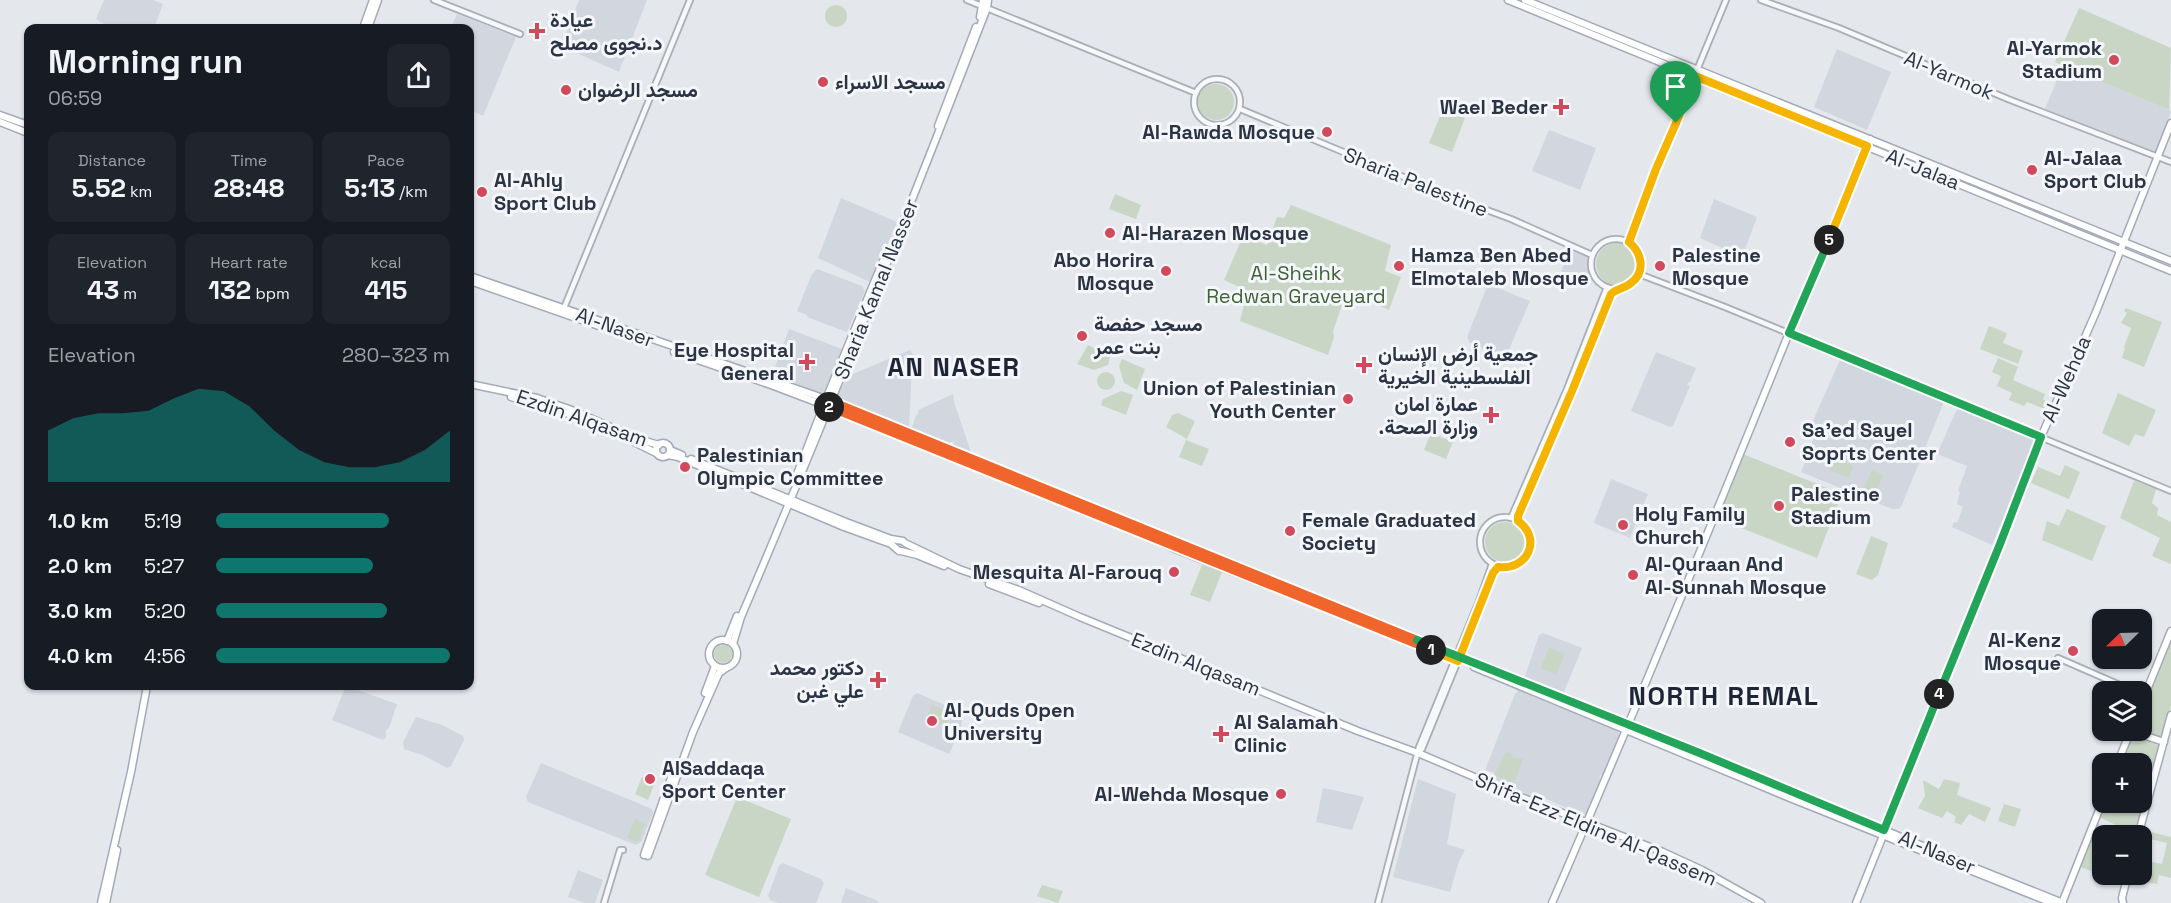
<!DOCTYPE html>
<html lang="en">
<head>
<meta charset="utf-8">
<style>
	body { margin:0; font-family:"Space Grotesk",Vazirmatn,sans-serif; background:#20242c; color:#f1f3f6; height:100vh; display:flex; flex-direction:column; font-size:22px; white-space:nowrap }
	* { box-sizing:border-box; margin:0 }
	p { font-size:20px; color:#9ea1a6 }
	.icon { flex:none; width:33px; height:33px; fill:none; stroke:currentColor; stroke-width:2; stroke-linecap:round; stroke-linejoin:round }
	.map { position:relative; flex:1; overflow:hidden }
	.panel { position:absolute; left:24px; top:24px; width:450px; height:666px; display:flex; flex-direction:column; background:#171b24; border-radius:12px; box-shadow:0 2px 4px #0004 }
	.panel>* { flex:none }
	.needle { width:39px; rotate:247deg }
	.tools { position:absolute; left:2092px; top:609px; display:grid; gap:12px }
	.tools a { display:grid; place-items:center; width:60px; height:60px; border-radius:12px; background:#171b24; box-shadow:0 2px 4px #0004; font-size:30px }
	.pin { position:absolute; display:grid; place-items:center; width:51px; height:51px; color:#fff; margin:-62px -26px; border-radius:50% 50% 50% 0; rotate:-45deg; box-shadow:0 0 6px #0007 }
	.pin .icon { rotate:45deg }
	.km { position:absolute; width:30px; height:30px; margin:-15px; border-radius:50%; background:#222; color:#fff; font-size:16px; line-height:30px; text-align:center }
	.round { display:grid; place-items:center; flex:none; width:63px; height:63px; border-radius:12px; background:#20242c }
	.overview { display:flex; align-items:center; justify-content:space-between; height:102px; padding:0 24px }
	h1 { font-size:33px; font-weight:700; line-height:45px }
	.figures { display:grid; grid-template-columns:repeat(3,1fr); gap:9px; height:102px; padding:6px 24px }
	.figures div { display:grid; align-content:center; border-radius:12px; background:#20242c; text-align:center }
	.figures b { font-size:26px; font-weight:700 }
	.figures small { font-size:16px; font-weight:400 }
	.figures p { font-size:16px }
	.chart { height:168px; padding:12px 24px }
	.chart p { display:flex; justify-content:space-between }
	.chart svg { width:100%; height:108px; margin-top:6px; fill:#0f766e; opacity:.7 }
	ul { padding:0 24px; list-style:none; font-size:20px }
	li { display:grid; grid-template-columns:96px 72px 1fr; align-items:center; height:45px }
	li i { height:15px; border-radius:8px; background:#0f766e }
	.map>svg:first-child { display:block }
	.built { fill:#d2d6de }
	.green { fill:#c9d6c5 }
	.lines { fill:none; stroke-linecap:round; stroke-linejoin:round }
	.minor-casing { stroke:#a9aeb7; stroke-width:8 }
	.major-casing { stroke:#a3abb8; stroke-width:9 }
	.minor { stroke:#f7f8fa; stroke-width:4.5 }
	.major { stroke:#fff; stroke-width:6 }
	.split-1-casing { stroke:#fff; stroke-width:12 }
	.split-2-casing { stroke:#fff; stroke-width:12 }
	.split-3-casing { stroke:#fff; stroke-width:12 }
	.split-4-casing { stroke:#fff; stroke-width:12 }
	.split-5-casing { stroke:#fff; stroke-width:12 }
	.split-6-casing { stroke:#fff; stroke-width:12 }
	.split-1 { stroke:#f5b400; stroke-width:8 }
	.split-2 { stroke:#f0652b; stroke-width:8 }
	.split-3 { stroke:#f0652b; stroke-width:8 }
	.split-4 { stroke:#22a559; stroke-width:8 }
	.split-5 { stroke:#22a559; stroke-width:8 }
	.split-6 { stroke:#f5b400; stroke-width:8 }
	.poi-dot { fill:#d1495b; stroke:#f4f6f9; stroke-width:2 }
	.labels { text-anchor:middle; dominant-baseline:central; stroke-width:6; stroke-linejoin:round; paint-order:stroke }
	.poi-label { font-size:20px; font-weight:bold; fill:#2b3445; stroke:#f4f6f9; text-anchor:start }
	.street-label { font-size:20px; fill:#2b3445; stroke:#f4f6f9 }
	.park-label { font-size:20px; fill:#3f6138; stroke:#f4f6f9 }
	.district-label { font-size:26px; font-weight:bold; letter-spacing:1.5px; fill:#1d2536; stroke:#f4f6f9 }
</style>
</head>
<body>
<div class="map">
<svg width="2171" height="903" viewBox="0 0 2171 903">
	<rect width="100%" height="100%" fill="#e4e7ec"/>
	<g class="built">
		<path d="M104 0H153L163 4 154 28H107V26L96 19Z"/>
		<path d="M579 0H647L619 72 561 46Z"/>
		<path d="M457 14 516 37 483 116 470 110V28H451Z"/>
		<path d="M1837 49 1891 72 1867 130 1814 107Z"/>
		<path d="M2063 65 2171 111 2155 154 2045 109Z"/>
		<path d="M1549 130 1596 148 1580 190 1532 171Z"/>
		<path d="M841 198 897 222 872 283 818 258Z"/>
		<path d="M1714 199 1757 217 1742 257 1700 238Z"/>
		<path d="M1568 249 1589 258 1591 274 1570 282 1560 277Z"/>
		<path d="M817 269 862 286 865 291 847 332 807 317V315L797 311 812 274Z"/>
		<path d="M1488 284 1530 301 1506 356 1502 357 1470 343 1467 337Z"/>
		<path d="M789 329 842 349 823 394 772 375Z"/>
		<path d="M910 350 917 360 916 363 912 366 909 428 836 399 848 376Z"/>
		<path d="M1656 352 1696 368 1690 382H1688L1687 385 1690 386 1673 426 1670 427 1631 411Z"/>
		<path d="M1840 360 1941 400 1943 404 1901 507 1898 509H1892L1801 472 1814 437 1807 434Z"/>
		<path d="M953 394 954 402 970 449V454L953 446 954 441 948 443 912 428 916 415H918V410Z"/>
		<path d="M1959 409 2030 435 2035 441 1992 545 1952 527 1954 522 1957 523 1963 507 1957 504 1960 492 1958 491 1967 466 1937 454 1956 411Z"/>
		<path d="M1611 479 1648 494 1630 538 1594 523Z"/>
		<path d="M1543 633 1582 648 1564 692 1528 679 1525 676 1539 635Z"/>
		<path d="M346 686 397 704 389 728 386 730V737L383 740 332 720Z"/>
		<path d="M1520 689 1618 731 1619 735 1603 776 1600 775 1599 778 1601 779 1586 814H1580L1533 793 1530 795 1493 779 1495 773 1485 770 1515 694Z"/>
		<path d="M917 693 963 713 961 727 949 754 898 732 913 696Z"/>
		<path d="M416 717 442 725 463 736 464 740 451 766 447 768 425 756 404 749 403 742Z"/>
		<path d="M541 763 652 809 653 813 641 842 636 845 528 802 526 797Z"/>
		<path d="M1418 779 1456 794 1447 844 1465 850 1459 861 1450 892 1393 877Z"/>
		<path d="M1323 788H1324L1364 797 1352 830 1316 822Z"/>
		<path d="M783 863 821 879 824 883 816 903H778L770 900 768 896 779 866Z"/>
		<path d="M578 870 603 880 595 903H585L568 897Z"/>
		<path d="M846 888 878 901 877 903H841Z"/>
	</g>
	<g class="green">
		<circle cx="836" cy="16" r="11"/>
		<path d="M2079 8 2171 48 2169 110 2055 62Z"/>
		<circle cx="1216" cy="102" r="18"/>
		<path d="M1443 109 1465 118 1452 152 1429 143Z"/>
		<path d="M1115 194 1141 205 1136 219 1109 209Z"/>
		<path d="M1291 205 1391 245 1385 271 1401 277 1389 310 1347 291 1333 331 1334 337 1328 355 1240 321 1247 293 1244 289 1224 280 1243 236 1267 245 1277 217 1284 218Z"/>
		<circle cx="1617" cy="264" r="21"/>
		<path d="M2126 308 2162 322 2144 367 2122 358 2125 348 2124 347 2131 328 2121 323 2127 313 2124 311Z"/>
		<path d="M1989 326 2007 333 2003 343 2023 351 2018 364 1980 349Z"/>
		<path d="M1088 345 1110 356 1108 365 1094 370 1077 364Z"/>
		<path d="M1998 358 2018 367 2013 380 2045 394 2043 400 2050 403 2047 410 2027 402 2024 406 2009 400 2012 393 1997 386 2001 376 1992 372Z"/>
		<path d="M1122 359 1145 369 1137 390 1124 383 1119 366Z"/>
		<circle cx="1106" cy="381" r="9"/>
		<path d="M1121 391 1133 395 1126 415 1101 405 1103 399Z"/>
		<path d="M2118 393 2156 410 2144 437 2135 434 2129 446 2102 433Z"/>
		<path d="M1178 413 1195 421 1187 439 1166 427 1172 415Z"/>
		<path d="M1431 433 1453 442 1446 459 1424 450Z"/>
		<path d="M1186 440 1209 449 1202 466 1179 457Z"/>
		<path d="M1743 454 1842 494 1817 558 1716 518Z"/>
		<path d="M1835 459 1853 466 1849 478 1830 470Z"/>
		<path d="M2065 465 2080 472 2069 499 2031 483 2038 467 2060 476Z"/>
		<path d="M1872 470 1883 475 1876 493 1864 488Z"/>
		<path d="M2134 481 2156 489 2152 503 2158 508 2157 515 2171 522V564L2152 556 2160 538 2120 518Z"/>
		<path d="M2067 509 2106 526 2092 561 2042 540 2047 521 2059 526Z"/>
		<circle cx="1505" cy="542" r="20"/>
		<path d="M1871 536 1888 543 1878 575 1872 580 1856 574Z"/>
		<path d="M1202 565 1222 572 1210 602 1190 595Z"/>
		<path d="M2171 635V705L2162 739 2136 731 2142 730V707Z"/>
		<circle cx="723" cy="654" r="9"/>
		<path d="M1549 647 1565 654 1556 675 1541 668Z"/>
		<path d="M932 705 951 713 946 725 927 717Z"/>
		<path d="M2132 734 2159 746 2137 835 2099 817 2104 803 2142 802V764L2120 763Z"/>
		<path d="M1506 752 1512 754 1511 757 1523 759 1514 783 1494 775Z"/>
		<path d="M642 777 655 782 648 800 635 794Z"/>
		<path d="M1944 779 1960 783 1957 795 1991 808 1985 822 1969 814 1961 825 1954 822 1956 817 1947 811 1942 818 1918 808 1925 796 1923 780 1939 789Z"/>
		<path d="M737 797 791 819 759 897 705 875Z"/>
		<path d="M2004 804 2021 809 2015 827 1998 821Z"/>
		<path d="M635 819 645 824 638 842 627 838Z"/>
		<path d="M2096 823C2103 825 2105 831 2114 835L2103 836V874L2125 875 2123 883 2078 866Z"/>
		<path d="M2147 831 2171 837V878L2159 875 2157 884 2135 880 2136 875 2142 874V860L2162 864 2167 843 2146 838Z"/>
		<path d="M1042 885 1063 891 1058 903 1037 896Z"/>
	</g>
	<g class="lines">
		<g class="minor-casing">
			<g id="minor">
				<path d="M434 0 520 34"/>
				<path d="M967 0 1196 93"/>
				<path d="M1761 0 1839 28 2008 99 2171 162"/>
				<circle cx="1217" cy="102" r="23"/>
				<path d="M1240 109 1449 196 1511 219 1592 255"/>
				<circle cx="1616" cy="264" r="25"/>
				<path d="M1629 242 1656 169 1726 0"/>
				<path d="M1639 274 1725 307 2171 491"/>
				<path d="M564 308 690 0"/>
				<circle cx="1505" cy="542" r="25"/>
				<path d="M1511 518 1567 389 1607 287"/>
				<path d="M1518 521V516L1572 391 1611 294 1616 289"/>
				<path d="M1484 595 1498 567"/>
				<path d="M2058 658 2136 692"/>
				<path d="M1419 752 1422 749 1475 619"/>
				<path d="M604 903 620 850H623"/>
				<path d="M1378 903 1419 747 1479 601 1492 564"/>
			</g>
		</g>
		<g class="major-casing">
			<g id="major">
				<path d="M1508 0 2171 271"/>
				<path d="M1525 0 2171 261"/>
				<path d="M980 17 983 0"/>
				<path d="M363 28 373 0"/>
				<path d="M368 28 378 0"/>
				<path d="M0 115 28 125"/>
				<path d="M0 122 28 133"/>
				<path d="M938 126 976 27"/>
				<path d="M470 276 826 399 1460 657 1702 754 1973 867 2063 903"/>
				<path d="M470 281 636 339"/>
				<path d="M674 352 771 385 887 429 998 476 1131 528 1173 548 1426 648"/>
				<path d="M470 384 537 398 569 409 638 439 659 445"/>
				<path d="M511 397 569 414 615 433"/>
				<path d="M632 441 656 453"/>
				<circle cx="663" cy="450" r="7"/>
				<path d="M670 450 682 455"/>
				<path d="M668 455 678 457 844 527 891 544 899 551"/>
				<path d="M691 459 846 522 891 539 903 541"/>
				<path d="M797 474 826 399 883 261"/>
				<path d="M905 543 959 569 1019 590 1080 617 1358 731 1418 753 1521 797 1663 852 1702 870 1761 903"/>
				<path d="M901 551 917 555 944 566"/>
				<path d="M989 584 1039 603"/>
				<circle cx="723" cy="654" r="14"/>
				<path d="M727 641 737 616"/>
				<path d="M733 644 741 617C827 416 908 212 987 8L988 0"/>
				<path d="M1474 667 1790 798 2052 903"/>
				<path d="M705 693 715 666"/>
				<path d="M2142 702 2171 631"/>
				<path d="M2131 731 2164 742"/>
				<path d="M2117 764 2131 730"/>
				<path d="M2138 836 2171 715"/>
				<path d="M644 855 672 775"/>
				<path d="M648 856 693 732 719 673 726 668"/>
				<path d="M101 903 131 772 147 686"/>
				<path d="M106 903 117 850"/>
				<path d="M1552 903C1636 710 1716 514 1795 318 1819 258 1846 199 1870 139"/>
				<path d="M1856 903 2000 544 2041 437 2096 312 2171 123"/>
				<path d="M2062 903 2103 800"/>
				<path d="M2123 903 2122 898 2128 874"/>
			</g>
		</g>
		<use href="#minor" class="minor"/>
		<use href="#major" class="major"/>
	</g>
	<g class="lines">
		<g class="split-1-casing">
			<path id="split-1" d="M1431 650 1458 661 1493 573 1498 567C1527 571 1543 539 1518 521V516L1572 391 1611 294C1617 288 1624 289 1631 283 1646 272 1642 253 1629 242L1656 169 1676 123"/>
		</g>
		<g class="split-2-casing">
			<path id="split-2" d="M829 407 1431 650"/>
		</g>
		<g class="split-3-casing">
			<path id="split-3" d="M829 407 824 405 826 399 1417 640"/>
		</g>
		<g class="split-4-casing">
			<path id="split-4" d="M1417 640 1702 754 1884 830 1939 694"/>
		</g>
		<g class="split-5-casing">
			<path id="split-5" d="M1829 240 1789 333 2041 437 2000 544 1939 694"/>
		</g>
		<g class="split-6-casing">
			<path id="split-6" d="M1676 123 1695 76 1867 146 1829 240"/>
		</g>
		<use href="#split-1" class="split-1"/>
		<use href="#split-2" class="split-2"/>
		<use href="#split-3" class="split-3"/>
		<use href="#split-4" class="split-4"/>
		<use href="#split-5" class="split-5"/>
		<use href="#split-6" class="split-6"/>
	</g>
	<g class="poi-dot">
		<path d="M534 22h6v6h6v6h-6v6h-6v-6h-6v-6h6z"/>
		<circle cx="2114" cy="60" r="6"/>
		<circle cx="823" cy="82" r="6"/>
		<circle cx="566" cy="90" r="6"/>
		<path d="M1558 98h6v6h6v6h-6v6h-6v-6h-6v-6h6z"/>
		<circle cx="1327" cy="132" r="6"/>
		<circle cx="2032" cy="170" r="6"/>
		<circle cx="482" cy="192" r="6"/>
		<circle cx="1110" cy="233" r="6"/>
		<circle cx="1399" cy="266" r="6"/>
		<circle cx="1660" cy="266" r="6"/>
		<circle cx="1166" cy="271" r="6"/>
		<circle cx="1082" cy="336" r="6"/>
		<path d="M804 353h6v6h6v6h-6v6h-6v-6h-6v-6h6z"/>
		<path d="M1361 356h6v6h6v6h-6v6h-6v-6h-6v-6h6z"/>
		<circle cx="1348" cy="399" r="6"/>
		<path d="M1488 406h6v6h6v6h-6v6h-6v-6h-6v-6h6z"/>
		<circle cx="1790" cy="442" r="6"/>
		<circle cx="685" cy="467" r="6"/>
		<circle cx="1779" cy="506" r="6"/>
		<circle cx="1623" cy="525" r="6"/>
		<circle cx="1290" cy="531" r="6"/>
		<circle cx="1174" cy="572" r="6"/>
		<circle cx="1633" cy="575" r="6"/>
		<circle cx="2073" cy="651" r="6"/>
		<path d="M875 671h6v6h6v6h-6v6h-6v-6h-6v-6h6z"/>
		<circle cx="932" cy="721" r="6"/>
		<path d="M1218 725h6v6h6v6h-6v6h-6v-6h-6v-6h6z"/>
		<circle cx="650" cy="779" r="6"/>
		<circle cx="1281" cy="794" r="6"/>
	</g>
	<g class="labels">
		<g class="poi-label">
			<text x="550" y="20">عيادة<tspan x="550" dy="23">د.نجوى مصلح</tspan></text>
			<text x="2102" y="48" text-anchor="end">Al-Yarmok<tspan x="2102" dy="23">Stadium</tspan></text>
			<text x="835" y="82">مسجد الاسراء</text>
			<text x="578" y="90">مسجد الرضوان</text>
			<text x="1548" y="107" text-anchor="end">Wael Beder</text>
			<text x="1315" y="132" text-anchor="end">Al-Rawda Mosque</text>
			<text x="2044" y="158">Al-Jalaa<tspan x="2044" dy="23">Sport Club</tspan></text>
			<text x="494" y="180">Al-Ahly<tspan x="494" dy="23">Sport Club</tspan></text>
			<text x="1122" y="233">Al-Harazen Mosque</text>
			<text x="1411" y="255">Hamza Ben Abed<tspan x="1411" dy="23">Elmotaleb Mosque</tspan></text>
			<text x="1672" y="255">Palestine<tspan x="1672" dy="23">Mosque</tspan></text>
			<text x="1154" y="260" text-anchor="end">Abo Horira<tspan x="1154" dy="23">Mosque</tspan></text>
			<text x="1094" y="324">مسجد حفصة<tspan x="1094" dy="23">بنت عمر</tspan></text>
			<text x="794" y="350" text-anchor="end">Eye Hospital<tspan x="794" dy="23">General</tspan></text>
			<text x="1378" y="354">جمعية أرض الإنسان<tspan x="1378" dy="23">الفلسطينية الخيرية</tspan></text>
			<text x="1336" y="388" text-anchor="end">Union of Palestinian<tspan x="1336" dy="23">Youth Center</tspan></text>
			<text x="1478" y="404" text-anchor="end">عمارة امان<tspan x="1478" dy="23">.وزارة الصحة</tspan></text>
			<text x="1802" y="430">Sa'ed Sayel<tspan x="1802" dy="23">Soprts Center</tspan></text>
			<text x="697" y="455">Palestinian<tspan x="697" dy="23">Olympic Committee</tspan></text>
			<text x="1791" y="494">Palestine<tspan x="1791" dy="23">Stadium</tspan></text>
			<text x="1635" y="514">Holy Family<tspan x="1635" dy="23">Church</tspan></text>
			<text x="1302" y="520">Female Graduated<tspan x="1302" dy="23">Society</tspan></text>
			<text x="1645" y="564">Al-Quraan And<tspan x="1645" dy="23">Al-Sunnah Mosque</tspan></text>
			<text x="1162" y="572" text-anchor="end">Mesquita Al-Farouq</text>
			<text x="2061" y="640" text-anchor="end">Al-Kenz<tspan x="2061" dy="23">Mosque</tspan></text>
			<text x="864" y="668" text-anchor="end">دكتور محمد<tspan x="864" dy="23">علي غبن</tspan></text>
			<text x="944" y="710">Al-Quds Open<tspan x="944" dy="23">University</tspan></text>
			<text x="1234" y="722">Al Salamah<tspan x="1234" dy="23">Clinic</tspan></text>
			<text x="662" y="768">AlSaddaqa<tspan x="662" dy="23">Sport Center</tspan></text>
			<text x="1269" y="794" text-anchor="end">Al-Wehda Mosque</text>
		</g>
		<g class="street-label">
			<text transform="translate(1949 75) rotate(23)">Al-Yarmok</text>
			<text transform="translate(1923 169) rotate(22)">Al-Jalaa</text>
			<text transform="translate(1416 182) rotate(22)">Sharia Palestine</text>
			<text transform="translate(876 289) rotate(-68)">Sharia Kamal Nasser</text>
			<text transform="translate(615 327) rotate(20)">Al-Naser</text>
			<text transform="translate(2066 379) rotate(-66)">Al-Wehda</text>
			<text transform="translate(582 418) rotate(19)">Ezdin Alqasam</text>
			<text transform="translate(1196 664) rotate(22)">Ezdin Alqasam</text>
			<text transform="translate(1596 829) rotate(23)">Shifa-Ezz Eldine Al-Qassem</text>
			<text transform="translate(1937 852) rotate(23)">Al-Naser</text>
		</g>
		<g class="park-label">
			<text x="1296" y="273">Al-Sheihk<tspan x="1296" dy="23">Redwan Graveyard</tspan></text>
		</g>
		<g class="district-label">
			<text x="954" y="367">AN NASER</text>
			<text x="1724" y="696">NORTH REMAL</text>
		</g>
	</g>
</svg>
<div class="tools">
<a><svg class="needle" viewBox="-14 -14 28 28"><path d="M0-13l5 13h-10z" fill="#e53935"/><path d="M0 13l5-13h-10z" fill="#9ea1a6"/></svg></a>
<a><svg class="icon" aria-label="layers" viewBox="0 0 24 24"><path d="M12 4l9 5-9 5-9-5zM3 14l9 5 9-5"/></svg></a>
<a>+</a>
<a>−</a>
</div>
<div class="pin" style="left:1676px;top:123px;background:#1e9e55"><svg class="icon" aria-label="arrive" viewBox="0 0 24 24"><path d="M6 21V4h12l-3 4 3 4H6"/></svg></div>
<b class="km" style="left:1431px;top:650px">1</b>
<b class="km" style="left:829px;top:407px">2</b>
<b class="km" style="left:1939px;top:694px">4</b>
<b class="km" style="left:1829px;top:240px">5</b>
<section class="panel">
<div class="overview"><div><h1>Morning run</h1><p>06:59</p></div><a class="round"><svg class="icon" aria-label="share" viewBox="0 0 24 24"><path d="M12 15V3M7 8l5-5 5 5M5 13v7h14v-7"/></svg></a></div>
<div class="figures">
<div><p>Distance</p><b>5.52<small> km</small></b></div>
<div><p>Time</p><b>28:48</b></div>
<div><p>Pace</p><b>5:13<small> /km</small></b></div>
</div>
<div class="figures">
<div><p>Elevation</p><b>43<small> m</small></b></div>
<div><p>Heart rate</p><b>132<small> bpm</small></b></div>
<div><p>kcal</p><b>415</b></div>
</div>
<div class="chart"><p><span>Elevation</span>280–323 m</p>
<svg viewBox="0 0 160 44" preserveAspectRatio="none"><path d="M0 44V23L10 18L20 16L30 16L40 15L50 10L60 6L70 7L80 13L90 23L100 31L110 36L120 38L130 38L140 36L150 31L160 23V44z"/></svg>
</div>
<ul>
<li><b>1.0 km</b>5:19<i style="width:74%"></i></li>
<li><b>2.0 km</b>5:27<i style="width:67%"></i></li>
<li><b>3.0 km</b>5:20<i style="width:73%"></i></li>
<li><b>4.0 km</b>4:56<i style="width:100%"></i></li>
</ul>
</section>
</div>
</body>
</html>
